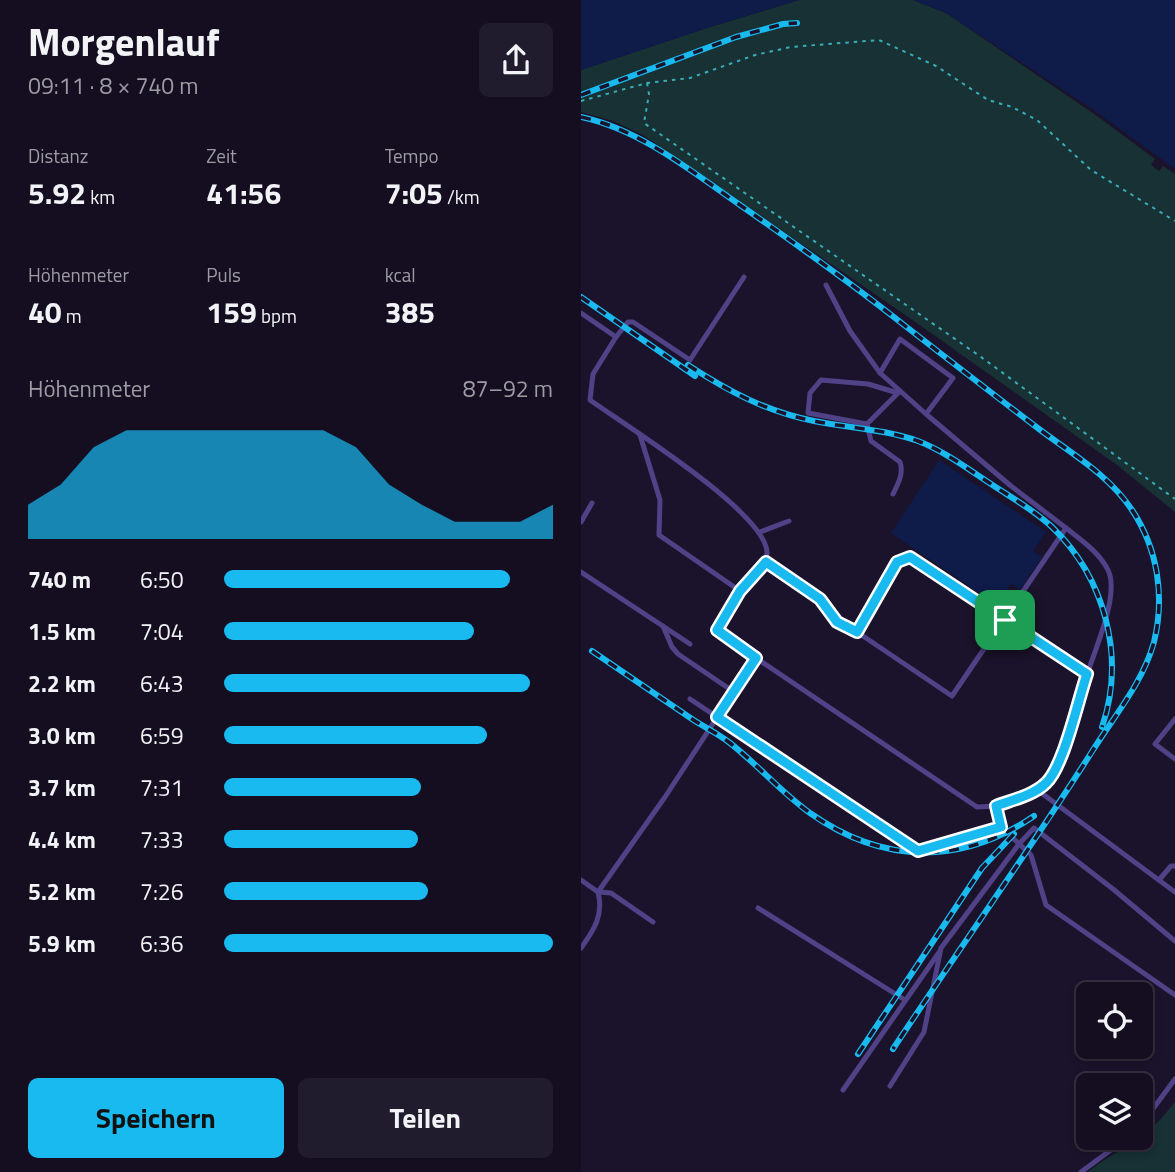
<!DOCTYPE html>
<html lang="de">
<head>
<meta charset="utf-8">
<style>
	body { margin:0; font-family:"Titillium Web",sans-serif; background:#211c2d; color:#f1f3f6; height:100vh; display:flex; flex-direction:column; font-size:26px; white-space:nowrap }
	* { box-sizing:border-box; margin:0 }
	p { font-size:23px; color:#9d9ca5 }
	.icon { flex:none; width:38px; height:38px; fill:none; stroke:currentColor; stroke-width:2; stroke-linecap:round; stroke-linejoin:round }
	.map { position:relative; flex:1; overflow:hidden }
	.details { display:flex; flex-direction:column; background:#140e20; width:581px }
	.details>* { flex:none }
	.fabs { position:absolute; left:495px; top:982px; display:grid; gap:14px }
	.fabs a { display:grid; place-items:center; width:77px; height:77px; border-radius:10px; background:#140e20; box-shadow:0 4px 10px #0003,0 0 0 2px #332e3e; font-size:35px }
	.pin { position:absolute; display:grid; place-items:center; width:60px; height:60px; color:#fff; margin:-30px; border-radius:14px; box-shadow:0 4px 10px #0006 }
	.round { display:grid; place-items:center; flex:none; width:74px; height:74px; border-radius:10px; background:#211c2d }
	.headline { display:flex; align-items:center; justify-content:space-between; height:119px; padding:0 28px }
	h1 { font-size:38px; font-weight:700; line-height:52px }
	.figures { display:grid; grid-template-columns:repeat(3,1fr); gap:10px; height:119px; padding:7px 28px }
	.figures div { display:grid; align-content:center }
	.figures b { font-size:30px; font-weight:700 }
	.figures small { font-size:19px; font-weight:400 }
	.figures p { font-size:19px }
	.chart { height:196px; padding:14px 28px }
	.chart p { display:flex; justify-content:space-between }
	.chart svg { width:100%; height:126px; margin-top:7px; fill:#19baf0; opacity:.7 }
	.primary-button { display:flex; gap:14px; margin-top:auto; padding:14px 28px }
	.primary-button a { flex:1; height:80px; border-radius:10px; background:#19baf0; color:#111; font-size:28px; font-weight:700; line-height:80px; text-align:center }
	.primary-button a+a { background:#211c2d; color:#f1f3f6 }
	ul { padding:0 28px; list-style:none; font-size:23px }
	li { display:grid; grid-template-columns:112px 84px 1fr; align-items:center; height:52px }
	li i { height:18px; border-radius:9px; background:#19baf0 }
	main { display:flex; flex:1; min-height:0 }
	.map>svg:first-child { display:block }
	.green { fill:#173135 }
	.water { fill:#0f1b48 }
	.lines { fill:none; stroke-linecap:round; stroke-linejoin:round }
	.path { stroke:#3aacb7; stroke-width:2; stroke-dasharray:3.5 5; stroke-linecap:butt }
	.service { stroke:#4f4287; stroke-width:5 }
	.rail-casing { stroke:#19baf0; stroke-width:6 }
	.rail { stroke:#1b132b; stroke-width:3.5; stroke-dasharray:10; stroke-linecap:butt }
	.route-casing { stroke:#fff; stroke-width:14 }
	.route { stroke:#19baf0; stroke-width:9 }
</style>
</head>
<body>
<main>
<section class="details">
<div class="headline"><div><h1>Morgenlauf</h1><p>09:11 · 8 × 740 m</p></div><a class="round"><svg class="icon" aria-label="share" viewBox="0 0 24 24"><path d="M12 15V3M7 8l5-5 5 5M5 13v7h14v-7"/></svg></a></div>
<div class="figures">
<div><p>Distanz</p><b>5.92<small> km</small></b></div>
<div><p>Zeit</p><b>41:56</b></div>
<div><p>Tempo</p><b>7:05<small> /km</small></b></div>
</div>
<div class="figures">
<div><p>Höhenmeter</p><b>40<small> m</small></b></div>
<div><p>Puls</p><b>159<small> bpm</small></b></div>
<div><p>kcal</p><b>385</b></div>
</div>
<div class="chart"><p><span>Höhenmeter</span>87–92 m</p>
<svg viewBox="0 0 160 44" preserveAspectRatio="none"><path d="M0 44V32L10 25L20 12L30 6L40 6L50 6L60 6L70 6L80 6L90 6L100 12L110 25L120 32L130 38L140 38L150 38L160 32V44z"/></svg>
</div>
<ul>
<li><b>740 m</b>6:50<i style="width:87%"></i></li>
<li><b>1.5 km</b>7:04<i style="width:76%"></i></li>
<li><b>2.2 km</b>6:43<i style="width:93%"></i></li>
<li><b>3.0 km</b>6:59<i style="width:80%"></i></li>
<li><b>3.7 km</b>7:31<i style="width:60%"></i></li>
<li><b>4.4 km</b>7:33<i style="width:59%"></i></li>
<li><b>5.2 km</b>7:26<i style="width:62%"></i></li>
<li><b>5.9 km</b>6:36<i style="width:100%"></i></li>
</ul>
<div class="primary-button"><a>Speichern</a><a>Teilen</a></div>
</section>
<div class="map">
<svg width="594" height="1172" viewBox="0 0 594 1172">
	<rect width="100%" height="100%" fill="#1b132b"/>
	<g class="green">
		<path d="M218 0H332L365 13 516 116 574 159 570 165 578 171 582 166 594 174V512L536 465 333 321 62 135 32 121 0 112V70L126 28Z"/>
		<path d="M594 1102V1172H507C520 1161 535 1153 550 1144 567 1134 581 1118 594 1102Z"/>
	</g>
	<g class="water">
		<path d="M0 0H218L126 28 0 70Z"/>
		<path d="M332 0H594V169L514 111 365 13Z"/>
		<path d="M358 460 465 532 452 551 461 557 439 590 430 584 416 605 310 533Z"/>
	</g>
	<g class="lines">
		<g class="path">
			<path d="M66 83 68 94 63 123 400 357 594 499"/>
			<path d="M0 101 66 83 109 78 174 55 210 47 298 40 355 66 407 100 431 107 456 120 510 170 594 221"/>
		</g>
		<g class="service">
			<path d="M245 285 269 331 299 373"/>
			<path d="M0 313 35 337 47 322H52L109 360 163 277"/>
			<path d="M35 337 12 374 9 400C44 425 184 512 186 552 187 567 168 581 159 591"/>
			<path d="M317 393 287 384 240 380 229 393 227 413 286 424 319 391"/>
			<path d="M345 414 299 373 319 339 372 378 345 414 430 486 485 528"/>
			<path d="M286 424 290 441 319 462C323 473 317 484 312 494"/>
			<path d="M0 522 11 503"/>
			<path d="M179 532 208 521"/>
			<path d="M185 562 239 599 256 622 276 632 316 562 329 557 506 675 478 763C464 790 442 796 415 806L420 827"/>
			<path d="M0 572 109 644"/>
			<path d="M82 626 91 647 97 654 153 692"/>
			<path d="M276 632 371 696 485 528C500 540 518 552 527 570 539 594 514 649 506 675"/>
			<path d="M175 658 396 807 415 806"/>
			<path d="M109 699 337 851 420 827 450 855 465 905 594 995"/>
			<path d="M594 719 574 744 594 759"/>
			<path d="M455 789 594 892"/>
			<path d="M0 880 17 892C23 915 13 930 0 948"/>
			<path d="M578 880 590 866H594"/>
			<path d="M17 892 84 797 175 658 136 630 159 591 78 535 79 500 59 435"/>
			<path d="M17 892 30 893 72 922"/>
			<path d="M177 908 324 1000"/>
			<path d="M309 1086 343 1032 360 948 438 844 453 828 532 889 594 941"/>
			<path d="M262 1090 359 951"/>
			<path d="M560 1125 594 1079"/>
			<path d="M500 1172 546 1138"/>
		</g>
		<g class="rail-casing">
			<g id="rail">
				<path d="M0 95 155 37 202 24 216 23"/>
				<path d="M0 117C60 130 110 171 159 205 215 244 270 283 323 325 368 360 413 395 458 429 491 454 528 475 551 510 577 549 584 597 573 642 562 682 534 715 512 750 448 851 378 949 312 1049"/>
				<path d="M0 297 114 376"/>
				<path d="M107 365C147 391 186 412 233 421 267 428 303 429 337 441 363 451 387 469 410 484 431 498 453 510 471 527 524 578 545 657 521 727"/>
				<path d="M11 651C43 673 76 695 108 717 121 726 136 733 149 743 177 765 200 792 229 813 301 864 380 866 453 816"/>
				<path d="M277 1054 401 868 433 834"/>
			</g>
		</g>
		<use href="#rail" class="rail"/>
	</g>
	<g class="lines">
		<g class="route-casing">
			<path id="route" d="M329 557 506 674C497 700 483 766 465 783 453 795 431 800 415 806L420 827 337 851 136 717 175 658 136 630 159 591 185 562 239 599 256 622 276 632 316 562Z"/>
		</g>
		<use href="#route" class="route"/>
	</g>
</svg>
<div class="fabs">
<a><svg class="icon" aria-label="locate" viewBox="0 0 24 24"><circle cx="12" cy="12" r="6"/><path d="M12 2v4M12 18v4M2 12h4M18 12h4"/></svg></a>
<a><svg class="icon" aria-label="layers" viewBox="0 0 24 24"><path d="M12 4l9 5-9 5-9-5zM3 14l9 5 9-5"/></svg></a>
</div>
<div class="pin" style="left:424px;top:620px;background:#1e9e55"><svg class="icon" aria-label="arrive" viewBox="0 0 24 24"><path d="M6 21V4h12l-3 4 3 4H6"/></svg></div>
</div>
</main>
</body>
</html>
